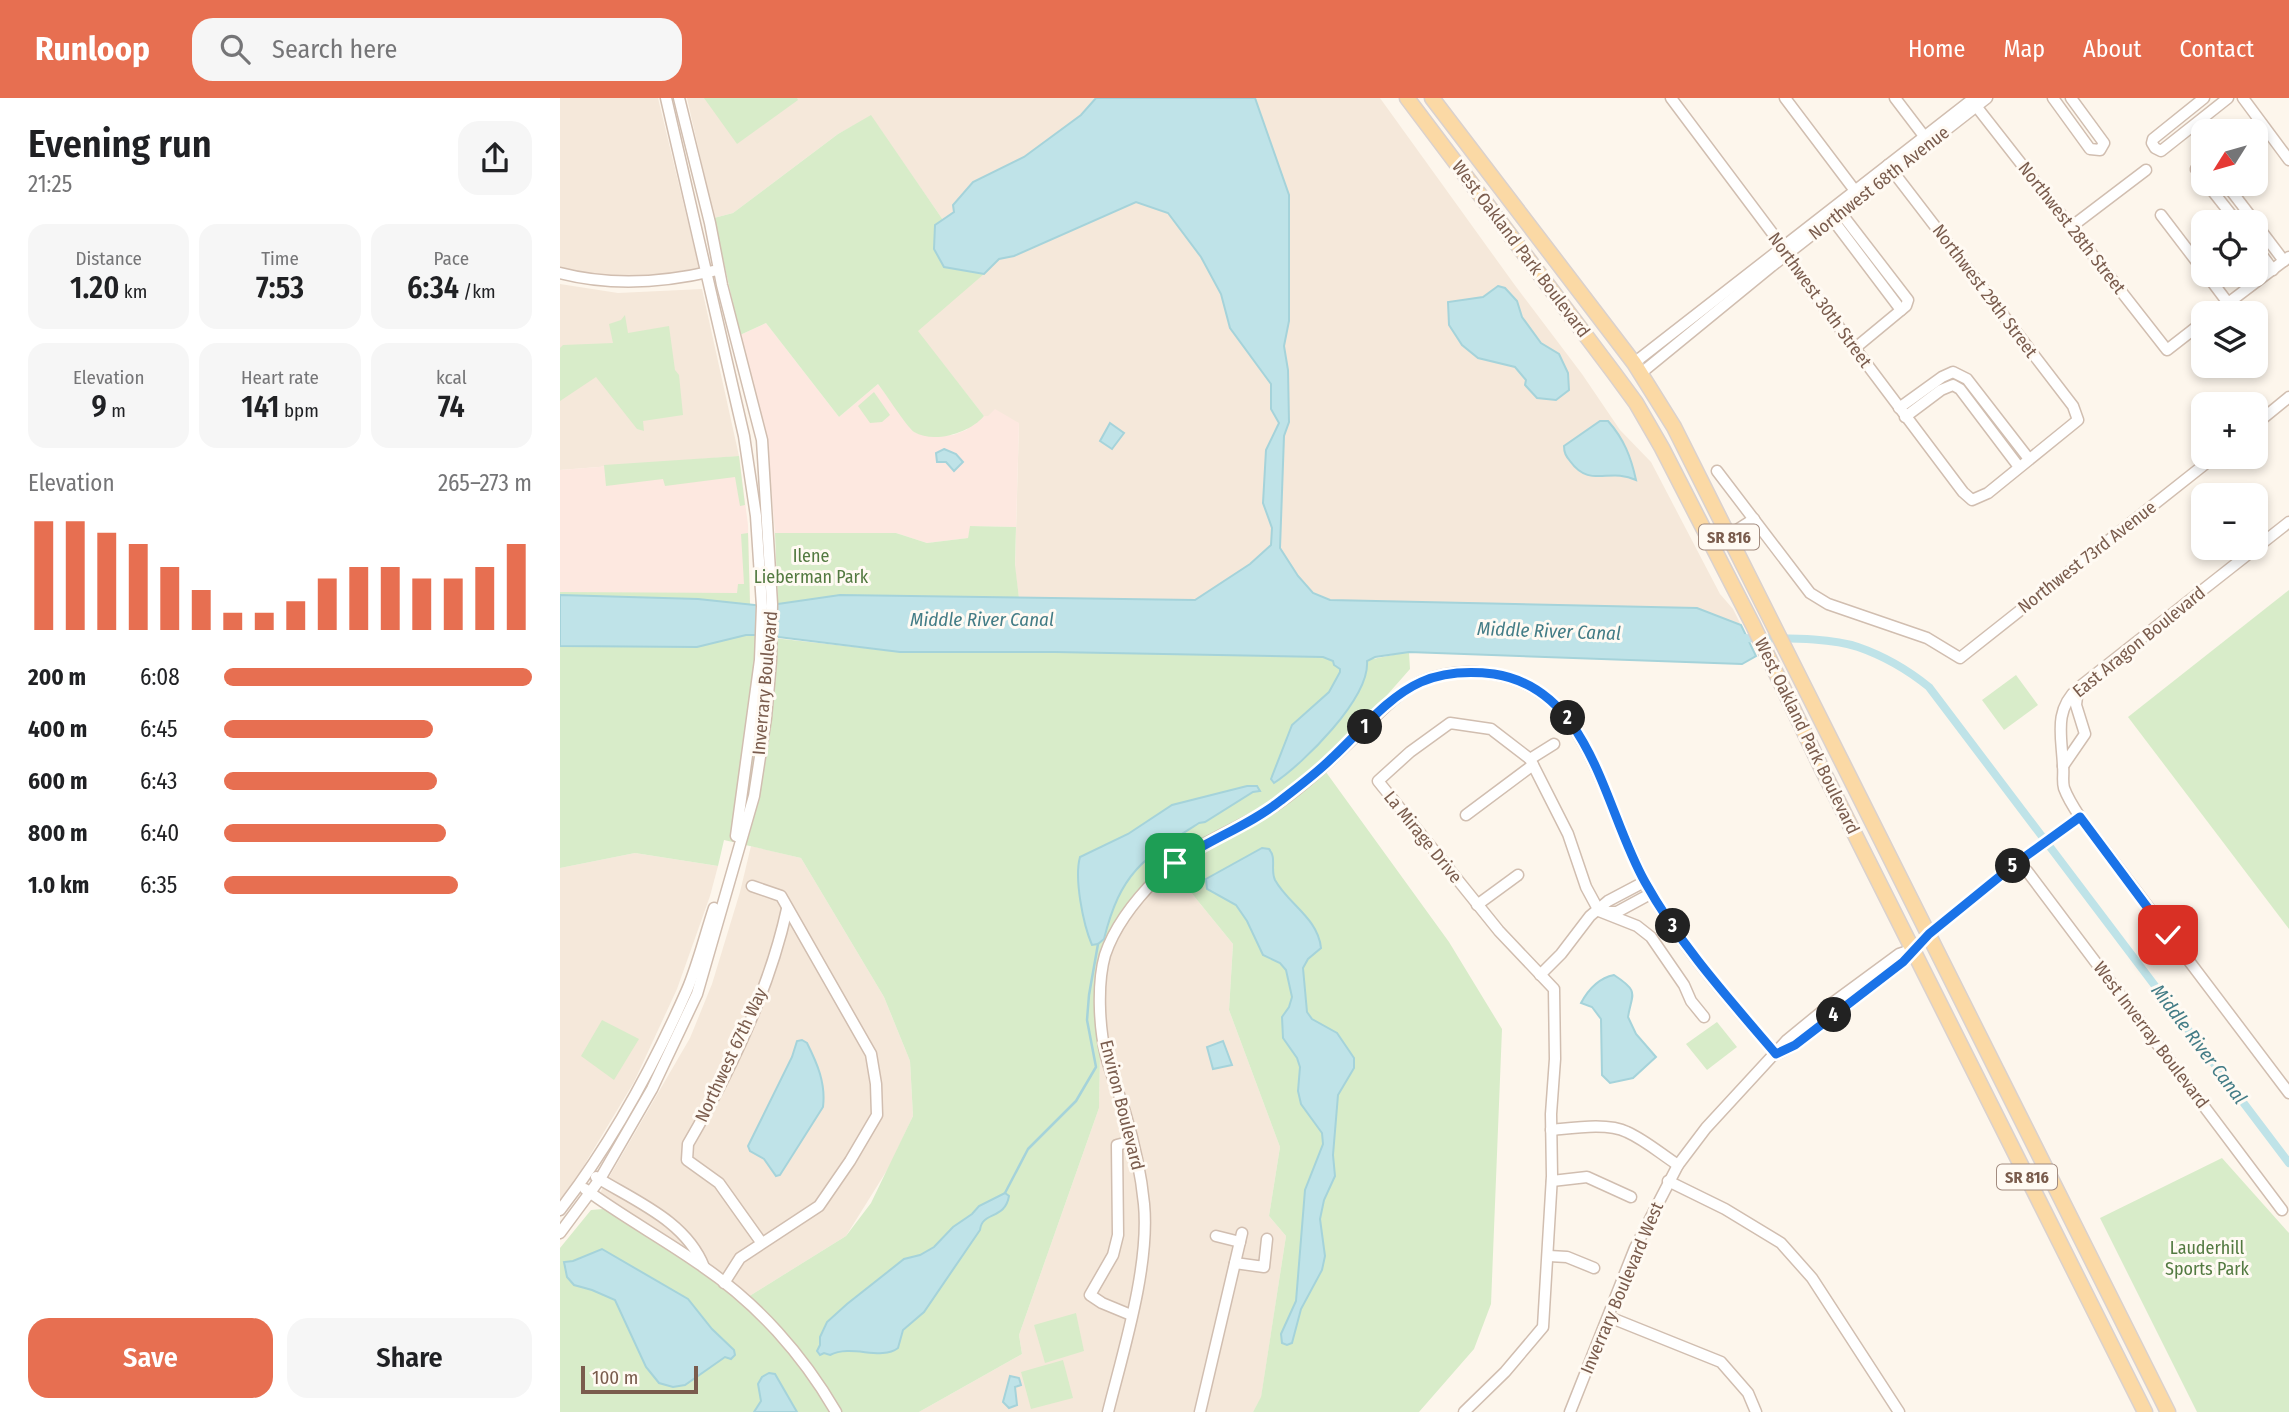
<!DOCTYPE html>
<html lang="en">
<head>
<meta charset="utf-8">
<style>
	body { margin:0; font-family:"Fira Sans Condensed",sans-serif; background:#f6f6f6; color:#202124; height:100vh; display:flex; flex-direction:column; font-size:26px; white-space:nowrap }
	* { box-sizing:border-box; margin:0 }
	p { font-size:23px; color:#757577 }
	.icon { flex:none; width:38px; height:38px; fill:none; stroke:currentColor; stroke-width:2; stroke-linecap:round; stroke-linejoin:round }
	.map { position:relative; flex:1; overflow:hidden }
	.sheet { display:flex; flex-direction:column; background:#fff; width:560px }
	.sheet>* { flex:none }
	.needle { width:46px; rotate:233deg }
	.controls { position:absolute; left:1631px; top:21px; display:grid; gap:14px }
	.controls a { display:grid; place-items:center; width:77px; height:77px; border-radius:14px; background:#fff; box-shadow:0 4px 10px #0003; font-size:35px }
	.scale { position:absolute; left:21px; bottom:18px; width:117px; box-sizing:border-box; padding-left:7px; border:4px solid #7a5c4d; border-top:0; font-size:19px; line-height:24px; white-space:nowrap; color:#7a5c4d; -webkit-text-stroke:5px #fffaf3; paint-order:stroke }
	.pin { position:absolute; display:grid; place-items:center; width:60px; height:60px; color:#fff; margin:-30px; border-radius:14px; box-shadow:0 4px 10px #0006 }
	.km { position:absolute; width:35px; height:35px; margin:-18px; border-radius:50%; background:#222; color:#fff; font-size:19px; line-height:35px; text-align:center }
	.round { display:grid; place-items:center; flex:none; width:74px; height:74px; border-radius:21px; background:#f6f6f6 }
	.summary { display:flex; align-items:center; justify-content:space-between; height:119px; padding:0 28px }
	h1 { font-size:38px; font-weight:600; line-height:52px }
	.metrics { display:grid; grid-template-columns:repeat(3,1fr); gap:10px; height:119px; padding:7px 28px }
	.metrics div { display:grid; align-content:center; border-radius:18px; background:#f6f6f6; text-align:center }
	.metrics b { font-size:30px; font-weight:600 }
	.metrics small { font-size:19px; font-weight:400 }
	.metrics p { font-size:19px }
	.chart { height:196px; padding:14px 28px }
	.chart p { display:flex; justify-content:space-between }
	.chart svg { width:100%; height:126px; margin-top:7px; stroke:#e76f51; stroke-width:6 }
	.button { display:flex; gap:14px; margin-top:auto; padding:14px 28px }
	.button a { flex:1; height:80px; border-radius:21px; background:#e76f51; color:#fff; font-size:28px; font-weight:600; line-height:80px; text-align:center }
	.button a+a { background:#f6f6f6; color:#202124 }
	ul { padding:0 28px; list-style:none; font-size:23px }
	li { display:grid; grid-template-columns:112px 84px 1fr; align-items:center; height:52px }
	li i { height:18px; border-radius:9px; background:#e76f51 }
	header { display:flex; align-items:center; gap:42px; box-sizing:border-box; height:98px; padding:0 35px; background:#e76f51; color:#fff }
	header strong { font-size:33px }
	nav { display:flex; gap:38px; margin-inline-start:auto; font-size:24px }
	.search { width:490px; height:63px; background:#f6f6f6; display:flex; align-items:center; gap:18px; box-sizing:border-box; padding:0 24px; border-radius:21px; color:#757577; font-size:26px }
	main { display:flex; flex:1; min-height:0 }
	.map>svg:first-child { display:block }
	.residential { fill:#f5e8da }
	.commercial { fill:#fde8e0 }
	.green { fill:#d8ecc9 }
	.water { fill:#bfe3e8; stroke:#a5d3da; stroke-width:2 }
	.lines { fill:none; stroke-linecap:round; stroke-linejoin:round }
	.stream { stroke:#a5d3da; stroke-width:2.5 }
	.canal { stroke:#bfe3e8; stroke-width:8 }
	.minor-casing { stroke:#d1beb0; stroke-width:13 }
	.major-casing { stroke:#dad1cd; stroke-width:17 }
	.minor { stroke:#fff; stroke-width:10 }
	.major { stroke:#fbd9a5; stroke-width:14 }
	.route-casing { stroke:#fff; stroke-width:14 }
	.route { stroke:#1a73e8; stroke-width:9 }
	.labels { text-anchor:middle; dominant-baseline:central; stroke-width:6; stroke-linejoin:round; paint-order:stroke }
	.shield { fill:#fffaf3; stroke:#a28b7f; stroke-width:2 }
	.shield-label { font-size:16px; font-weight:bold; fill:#7a5c4d }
	.street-label { font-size:18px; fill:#7a5c4d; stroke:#fffaf3 }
	.park-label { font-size:18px; fill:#537a41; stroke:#fffaf3 }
	.water-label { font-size:19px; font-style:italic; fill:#437c86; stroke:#fffaf3 }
</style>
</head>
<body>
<header>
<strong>Runloop</strong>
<div class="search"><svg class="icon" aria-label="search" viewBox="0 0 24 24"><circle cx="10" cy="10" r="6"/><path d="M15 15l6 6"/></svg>Search here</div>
<nav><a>Home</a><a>Map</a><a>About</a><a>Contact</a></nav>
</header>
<main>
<section class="sheet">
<div class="summary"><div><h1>Evening run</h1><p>21:25</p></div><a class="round"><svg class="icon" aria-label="share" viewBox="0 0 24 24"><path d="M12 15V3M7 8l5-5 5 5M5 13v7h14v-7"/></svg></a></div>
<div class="metrics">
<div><p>Distance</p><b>1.20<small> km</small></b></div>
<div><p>Time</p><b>7:53</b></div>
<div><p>Pace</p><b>6:34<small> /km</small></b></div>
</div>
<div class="metrics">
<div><p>Elevation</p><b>9<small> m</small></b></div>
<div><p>Heart rate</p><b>141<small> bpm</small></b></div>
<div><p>kcal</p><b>74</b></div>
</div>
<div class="chart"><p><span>Elevation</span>265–273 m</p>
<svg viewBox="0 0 160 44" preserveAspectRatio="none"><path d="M5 44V6M15 44V6M25 44V10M35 44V14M45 44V22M55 44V30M65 44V38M75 44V38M85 44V34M95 44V26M105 44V22M115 44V22M125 44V26M135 44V26M145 44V22M155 44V14"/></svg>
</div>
<ul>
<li><b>200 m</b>6:08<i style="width:100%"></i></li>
<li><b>400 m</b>6:45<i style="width:68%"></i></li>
<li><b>600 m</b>6:43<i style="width:69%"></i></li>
<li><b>800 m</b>6:40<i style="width:72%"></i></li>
<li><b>1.0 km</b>6:35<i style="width:76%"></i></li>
</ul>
<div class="button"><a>Save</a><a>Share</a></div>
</section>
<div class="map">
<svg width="1729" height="1314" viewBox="0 0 1729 1314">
	<rect width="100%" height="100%" fill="#fdf6ec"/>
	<g class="residential">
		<path d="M0 0H98L139 170 84 179 39 178 0 169Z"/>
		<path d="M127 0H536L521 17 464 59 413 85 393 107 394 114 383 122 311 18 278 36 173 115 154 120Z"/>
		<path d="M695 0H820L954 186 1022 276 1060 332 1091 364 1160 496 1173 511 1181 527 1137 510 841 505 770 502 753 495 738 478 720 450 724 337 729 324 728 272 724 248 729 223V97Z"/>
		<path d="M577 104 608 115 641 159 661 196 670 230 711 286V311L719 325 706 352 703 405 712 430 711 447 690 466 635 502 459 500 455 471 459 325 424 318 357 233 439 161 454 158Z"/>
		<path d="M0 186 58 195 142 191 179 358 0 372Z"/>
		<path d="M191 748 241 760 324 899 350 963 353 1018 329 1069 286 1138 183 1202 37 1100 130 940 152 886 180 794Z"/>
		<path d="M75 755 158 768 150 798 117 891 74 984 14 1084 0 1103V770Z"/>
		<path d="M616 776 673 846 669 912 720 1049 709 1118 726 1138 701 1300 693 1314H359L462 1256 459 1237 539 1010 542 856 585 799Z"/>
	</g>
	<g class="commercial">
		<path d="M206 225 279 319 318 286 354 334 372 338 393 337 406 332 424 318H428L435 311 459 325 456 429 411 428 408 440 367 445 336 435H215L207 342 180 237Z"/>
		<path d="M179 358 188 427 190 507 138 501 0 497V372Z"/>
	</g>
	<g class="green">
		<path d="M144 0H237L238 2 177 46Z"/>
		<path d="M311 17 383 122 375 127 384 168 424 176 358 233 424 318C410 335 374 346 354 334 347 329 325 295 318 286L279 319 206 225 180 237 154 120 173 115 278 36Z"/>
		<path d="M65 217 68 235 109 228 115 272 119 277 123 317 83 323 84 333 77 331 36 279 0 303V250L3 247 53 245 49 226 61 222Z"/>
		<path d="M314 294 330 317 322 324 310 325 298 308Z"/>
		<path d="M179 358 185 407 180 408 175 379 105 388 103 381 46 388 44 367Z"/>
		<path d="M410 428 456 429 455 467 459 500 280 497 218 509 215 435H336L367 445 408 440Z"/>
		<path d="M188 435 190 507 0 498V494L177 495 178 486H184L181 436Z"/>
		<path d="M1729 492V831L1568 619Z"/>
		<path d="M186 537 340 554H495L763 559C791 570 821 558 849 554L850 571 763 670 889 844 942 931 931 1206 914 1251 859 1314H693L701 1299 726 1138 709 1118 720 1049 669 912 673 846 616 776 585 799 542 856 539 1010 459 1237 462 1256 359 1314H0V1150L31 1112 43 1111 90 1136 183 1202 286 1138 311 1105 353 1018 350 963 324 899 241 760 164 742 158 768 75 755 0 770V548L137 549Z"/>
		<path d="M1456 577 1478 607 1444 632 1422 602Z"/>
		<path d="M42 922 79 941 54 982 21 958Z"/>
		<path d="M1157 924 1177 949 1147 972 1126 946Z"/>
		<path d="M1662 1060 1729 1135V1314H1637L1540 1120Z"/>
		<path d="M516 1215 524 1253 485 1265 474 1227Z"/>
		<path d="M503 1262 513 1300 471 1311 461 1274Z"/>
	</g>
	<g class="water">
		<path d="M536 0H695L729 97V223L724 248 728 272 729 324 724 338 720 450 738 478 753 495 770 502 1137 510 1181 527 1196 558 1182 566 849 554 815 559 807 563C810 600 743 666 714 685L711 681 732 627 769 594 780 574V571L774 567 773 563 763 559 495 554H340L202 537H186L137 549 0 548V497L138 501 204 508 280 497 635 502 690 466 711 447 712 430 703 405 706 352 719 325 711 311V286L670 230 661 196 641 159 608 115 576 104 454 158 439 161 424 176 384 169 374 151 375 127 394 114 393 107 413 84 464 59 521 17Z"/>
		<path d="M938 188 945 190 957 203 962 219 981 245 999 256 1008 275 1009 292 996 302 977 300 965 287 966 282 955 269 918 260 902 247 889 227 888 204 923 199Z"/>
		<path d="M1040 323H1048C1064 341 1071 359 1076 382 1049 369 1030 391 1010 363 1006 358 1004 355 1004 348Z"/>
		<path d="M550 325 564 335 552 351 540 343Z"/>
		<path d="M384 351 396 356 403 364 394 373 386 364H377L376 355Z"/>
		<path d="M687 688H697L700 693 693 694 645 724 639 725C584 760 561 773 544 841L538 846 532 847C523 826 514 780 520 759L568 736 612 707Z"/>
		<path d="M702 750 709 751C717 760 710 771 715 782 728 806 758 820 761 850L748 861 743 870 747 914 752 921 777 935 794 960V970L778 997 773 1057 775 1078 764 1102 760 1121 765 1158 762 1172 741 1211 732 1245 727 1247 722 1245 721 1236 736 1203 745 1092 763 1046 762 1035 741 1006 738 993 740 969 737 960 723 940 722 919 729 909 732 899 726 872 720 865 703 857 687 823 676 807 647 791 646 781Z"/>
		<path d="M1054 877C1080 894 1072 895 1068 919L1076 936 1096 959 1073 980 1050 985 1042 977 1041 921 1032 909 1021 905C1028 892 1039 880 1054 877Z"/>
		<path d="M242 942 247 945C257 965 266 985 263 1009L220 1077 216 1078 204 1061 190 1053 188 1048 232 959 237 943Z"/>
		<path d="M663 943 672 967 653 971 647 949Z"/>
		<path d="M445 1095 449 1098C445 1122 422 1113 420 1132L364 1214 343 1232 338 1250C321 1263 292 1246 270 1257L264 1255 260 1257 257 1253 260 1247V1239L267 1224 287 1206 344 1161 360 1157 374 1149 393 1129 412 1116 419 1108Z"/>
		<path d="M42 1151 128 1201 152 1231 174 1252 175 1257 171 1261 165 1259 125 1287 113 1289 99 1285 86 1269 55 1202 32 1192 14 1187 7 1179 4 1164 13 1163Z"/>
		<path d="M209 1275 215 1276 237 1314H194L201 1303 198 1286 202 1279Z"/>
		<path d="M450 1278 459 1280 461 1287 455 1289 457 1307 449 1310 443 1304Z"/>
	</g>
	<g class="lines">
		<path class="stream" d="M445 1095 468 1051 516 1003 536 969 527 922 529 897 538 846"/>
		<path class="canal" d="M1179 540C1214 541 1266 538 1298 549 1324 558 1348 572 1369 589L1729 1065"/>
		<g class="minor-casing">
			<g id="minor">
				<path d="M106 0 184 338 196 418 202 508 200 562 176 738"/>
				<path d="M1111 0 1216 140 1230 164 1403 394 1412 402 1428 395 1518 322 1513 308 1328 67"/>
				<path d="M1225 0 1299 98"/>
				<path d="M1335 0 1367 42"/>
				<path d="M1493 0 1530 51 1540 52 1544 45 1511 0"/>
				<path d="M1644 0 1593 41 1592 45 1595 50 1601 53 1668 0"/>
				<path d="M1683 0 1729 62"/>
				<path d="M1416 8 1607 252 1643 224"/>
				<path d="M1643 66 1636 71 1643 81"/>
				<path d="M1647 86 1677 124"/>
				<path d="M1666 86 1695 124"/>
				<path d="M1281 115 1348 202 1346 208 1294 251"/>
				<path d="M1601 117 1643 172"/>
				<path d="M1273 122 1341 212"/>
				<path d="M1696 126 1724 163"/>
				<path d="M1511 129 1586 72"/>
				<path d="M1696 149 1713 172"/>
				<path d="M0 175C50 188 102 185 153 173"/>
				<path d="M1647 177 1668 205"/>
				<path d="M1655 215 1729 159"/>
				<path d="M1074 265 1414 0"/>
				<path d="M1080 276 1212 168 1427 0"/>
				<path d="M1339 310 1382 279 1393 274 1407 281 1469 361"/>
				<path d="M1345 319 1381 292 1393 287 1400 291 1459 369"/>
				<path d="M1696 326 1729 299"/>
				<path d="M1157 373 1250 495 1268 506 1367 540 1400 560 1654 359"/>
				<path d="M1729 424 1518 590C1493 613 1502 639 1503 668 1504 676 1502 683 1504 690 1508 701 1514 710 1520 719L1729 995"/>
				<path d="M1169 437 1194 421"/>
				<path d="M970 661 994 646"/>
				<path d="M1503 668 1525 636 1516 607 1518 590"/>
				<path d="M906 717 973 667"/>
				<path d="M1455 766 1467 773 1722 1112"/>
				<path d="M917 807 958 777"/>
				<path d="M1045 814H1057L1092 795"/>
				<path d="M980 877 1001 856 1030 818 1048 803 1084 784"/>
				<path d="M1219 955 1235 947 1343 864 1369 836 1455 766 1520 719"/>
				<path d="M991 1032C1012 1030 1048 1024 1067 1034 1085 1042 1101 1056 1118 1067"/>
				<path d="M36 1079C75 1103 126 1123 144 1169"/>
				<path d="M992 1083 1027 1079 1071 1099"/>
				<path d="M1108 1083 1165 1111 1221 1145 1252 1180 1339 1314"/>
				<path d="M25 1091C63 1119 104 1141 142 1168 197 1205 243 1257 276 1314"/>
				<path d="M0 1112C51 1046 93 969 127 892 138 866 145 837 154 810"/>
				<path d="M0 1135 40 1081 92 991 137 896 194 698 206 620 211 563 212 506 202 342 162 187 150 125 119 0"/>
				<path d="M656 1138 680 1144"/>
				<path d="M201 1144 159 1085 127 1062 128 1046C170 974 209 893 227 811"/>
				<path d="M989 1158 1007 1159 1034 1170"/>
				<path d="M675 1165 704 1169 707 1141"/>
				<path d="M164 1185 180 1160 259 1108 290 1063 317 1017 316 986 311 956 221 798 192 788"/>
				<path d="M571 1217 542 1205 530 1197 553 1157 558 1137 557 1047 572 1043"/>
				<path d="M1049 1219 1161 1264 1188 1295 1196 1314"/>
				<path d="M548 1314C563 1254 590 1168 584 1106 581 1075 574 1044 565 1014 559 995 551 977 546 958 539 929 537 885 545 857 555 827 576 801 598 779 631 746 678 732 716 707 748 685 776 657 804 630 821 613 838 595 860 584 899 567 951 572 985 598 1035 636 1054 727 1084 782 1118 846 1169 902 1216 956"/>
				<path d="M640 1314 682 1135"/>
				<path d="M904 1314 945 1274 983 1229 992 1078 991 1016 995 961 994 891 939 833 818 683 850 654 890 625 931 631 970 661 1008 736 1026 789 1039 813 1077 828 1091 839 1124 887 1131 903 1144 919"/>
				<path d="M1010 1314 1075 1150 1118 1067 1146 1030 1227 942 1271 906 1339 856 1354 851"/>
			</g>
		</g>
		<g class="major-casing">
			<g id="major">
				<path d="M847 0 1054 275 1076 305 1102 350 1193 527 1260 667 1585 1314"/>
				<path d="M872 0 1074 265 1114 329 1608 1314"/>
			</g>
		</g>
		<use href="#minor" class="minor"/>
		<use href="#major" class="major"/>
	</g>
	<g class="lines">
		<g class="route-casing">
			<path id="route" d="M615 765C648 742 690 727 720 703 738 689 757 675 773 659 800 634 827 599 861 584 884 574 909 573 934 576 1032 591 1044 712 1085 784 1120 847 1169 901 1216 956L1235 947 1343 864 1369 836 1455 766 1520 719 1608 837"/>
		</g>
		<use href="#route" class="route"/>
	</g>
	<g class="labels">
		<g class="shield">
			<rect x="1139" y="426.5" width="60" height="25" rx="5"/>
			<rect x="1437" y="1066.5" width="60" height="25" rx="5"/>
		</g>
		<g class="shield-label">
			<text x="1169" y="439">SR 816</text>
			<text x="1467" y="1079">SR 816</text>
		</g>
		<g class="street-label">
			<text transform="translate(1319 85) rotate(-38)">Northwest 68th Avenue</text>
			<text transform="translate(1512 130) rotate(52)">Northwest 28th Street</text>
			<text transform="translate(961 151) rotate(53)">West Oakland Park Boulevard</text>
			<text transform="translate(1425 193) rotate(53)">Northwest 29th Street</text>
			<text transform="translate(1260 202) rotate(54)">Northwest 30th Street</text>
			<text transform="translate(1527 459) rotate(-38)">Northwest 73rd Avenue</text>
			<text transform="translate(1579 544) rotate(-39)">East Aragon Boulevard</text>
			<text transform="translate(205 585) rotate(-85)">Inverrary Boulevard</text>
			<text transform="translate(1247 638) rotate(64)">West Oakland Park Boulevard</text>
			<text transform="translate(863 739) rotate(51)">La Mirage Drive</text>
			<text transform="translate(1591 937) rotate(53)">West Inverray Boulevard</text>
			<text transform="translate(171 957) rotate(-65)">Northwest 67th Way</text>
			<text transform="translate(562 1007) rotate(76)">Environ Boulevard</text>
			<text transform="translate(1062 1190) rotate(-67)">Inverrary Boulevard West</text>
		</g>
		<g class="park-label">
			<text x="251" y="458">Ilene<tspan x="251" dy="21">Lieberman Park</tspan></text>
			<text x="1647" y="1150">Lauderhill<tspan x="1647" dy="21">Sports Park</tspan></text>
		</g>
		<g class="water-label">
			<text x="422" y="521">Middle River Canal</text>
			<text transform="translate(989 533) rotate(2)">Middle River Canal</text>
			<text transform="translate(1639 946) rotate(53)">Middle River Canal</text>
		</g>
	</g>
</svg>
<div class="controls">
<a><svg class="needle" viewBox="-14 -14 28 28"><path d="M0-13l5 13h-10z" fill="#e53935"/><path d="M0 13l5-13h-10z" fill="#757577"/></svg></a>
<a><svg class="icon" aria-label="locate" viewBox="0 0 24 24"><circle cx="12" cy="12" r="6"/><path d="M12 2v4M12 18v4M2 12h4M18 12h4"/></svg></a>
<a><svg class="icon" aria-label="layers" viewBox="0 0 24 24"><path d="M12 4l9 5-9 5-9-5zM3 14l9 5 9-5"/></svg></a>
<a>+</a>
<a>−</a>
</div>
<div class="scale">100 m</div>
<div class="pin" style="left:615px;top:765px;background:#1e9e55"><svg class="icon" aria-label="arrive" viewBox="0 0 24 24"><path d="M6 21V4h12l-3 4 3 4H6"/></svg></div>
<div class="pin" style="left:1608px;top:837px;background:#d93025"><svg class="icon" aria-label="check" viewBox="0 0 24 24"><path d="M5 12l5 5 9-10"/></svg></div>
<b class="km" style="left:805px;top:629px">1</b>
<b class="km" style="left:1008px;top:620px">2</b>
<b class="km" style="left:1113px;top:828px">3</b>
<b class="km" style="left:1274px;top:917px">4</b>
<b class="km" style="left:1453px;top:768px">5</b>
</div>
</main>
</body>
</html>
